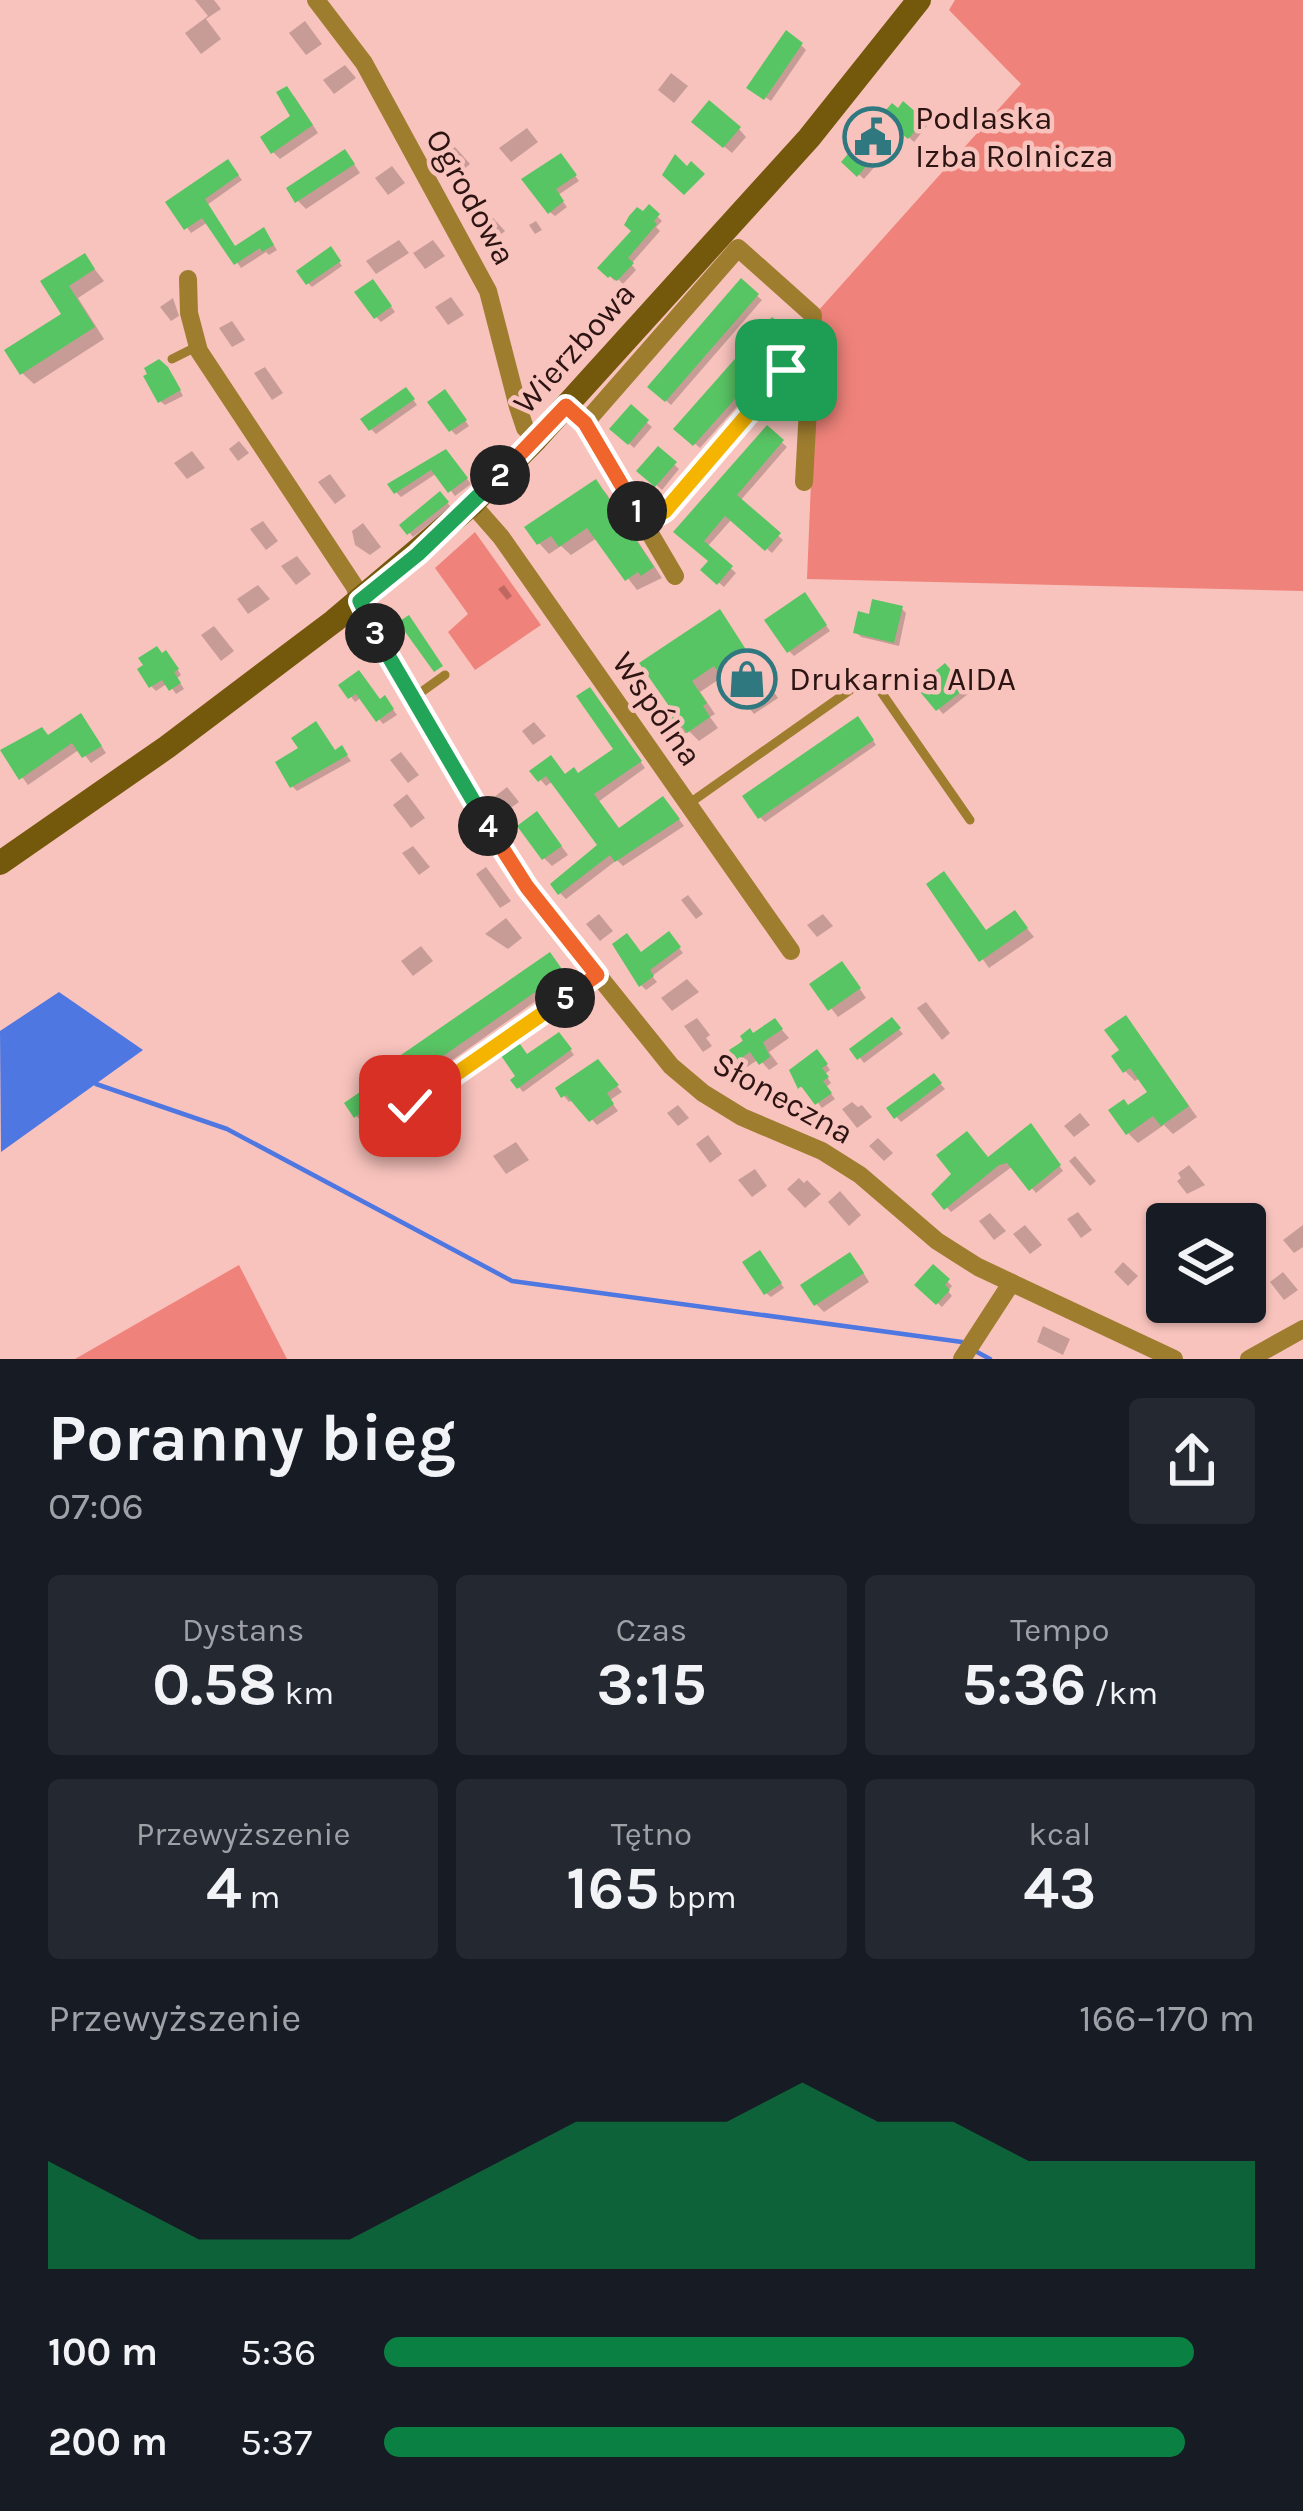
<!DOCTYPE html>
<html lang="pl">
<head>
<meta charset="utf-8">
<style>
	body { margin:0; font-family:Karla,sans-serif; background:#242831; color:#f1f3f6; height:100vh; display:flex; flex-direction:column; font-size:45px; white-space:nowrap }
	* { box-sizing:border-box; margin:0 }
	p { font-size:39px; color:#9ea1a6 }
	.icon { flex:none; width:66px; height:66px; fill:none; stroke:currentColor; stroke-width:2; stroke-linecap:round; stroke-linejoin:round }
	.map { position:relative; height:1359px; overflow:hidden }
	.drawer { display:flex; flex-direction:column; background:#171b24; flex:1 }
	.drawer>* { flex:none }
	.controls { position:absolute; left:1146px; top:1203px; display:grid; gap:24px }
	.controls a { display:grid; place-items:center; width:120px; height:120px; border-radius:12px; background:#171b24; box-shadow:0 3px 9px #0004; font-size:60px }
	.pin { position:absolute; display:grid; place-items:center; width:102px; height:102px; color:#fff; margin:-51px; border-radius:24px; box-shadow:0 6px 18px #0006 }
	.km { position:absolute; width:60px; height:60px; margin:-30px; border-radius:50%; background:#222; color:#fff; font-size:33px; line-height:60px; text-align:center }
	.round { display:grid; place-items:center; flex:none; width:126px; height:126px; border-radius:12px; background:#242831 }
	.overview { display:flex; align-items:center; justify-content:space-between; height:204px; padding:0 48px }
	h1 { font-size:66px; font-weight:700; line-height:90px }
	.stats { display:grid; grid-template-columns:repeat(3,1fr); gap:18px; height:204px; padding:12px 48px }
	.stats div { display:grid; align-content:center; border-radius:12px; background:#242831; text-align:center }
	.stats b { font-size:60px; font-weight:700 }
	.stats small { font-size:33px; font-weight:400 }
	.stats p { font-size:33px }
	.chart { height:336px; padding:24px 48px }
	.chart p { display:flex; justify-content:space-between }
	.chart svg { width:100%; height:216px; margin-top:12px; fill:#0b8043; opacity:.7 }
	ul { padding:0 48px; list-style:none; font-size:39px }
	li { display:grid; grid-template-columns:192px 144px 1fr; align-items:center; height:90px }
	li i { height:30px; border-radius:15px; background:#0b8043 }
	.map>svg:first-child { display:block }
	.green { fill:#ef837b }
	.water { fill:#4e77e2 }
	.shadow { fill:#0003 }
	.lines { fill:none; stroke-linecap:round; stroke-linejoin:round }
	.stream { stroke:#4e77e2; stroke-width:4.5 }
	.building { fill:#58c564 }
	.lane { stroke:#9e7d2f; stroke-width:9 }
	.street { stroke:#9e7d2f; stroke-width:18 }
	.secondary { stroke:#74580b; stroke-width:24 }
	.split-1-casing { stroke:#fff; stroke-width:24 }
	.split-2-casing { stroke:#fff; stroke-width:24 }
	.split-3-casing { stroke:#fff; stroke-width:24 }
	.split-4-casing { stroke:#fff; stroke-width:24 }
	.split-5-casing { stroke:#fff; stroke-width:24 }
	.split-6-casing { stroke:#fff; stroke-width:24 }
	.split-1 { stroke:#f5b400; stroke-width:15 }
	.split-2 { stroke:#f0652b; stroke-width:15 }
	.split-3 { stroke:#22a559; stroke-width:15 }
	.split-4 { stroke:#22a559; stroke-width:15 }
	.split-5 { stroke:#f0652b; stroke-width:15 }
	.split-6 { stroke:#f5b400; stroke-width:15 }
	.labels { text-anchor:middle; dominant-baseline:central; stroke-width:9; stroke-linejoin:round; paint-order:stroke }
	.poi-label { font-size:33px; fill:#2c1412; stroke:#f9c3bd; text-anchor:start }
	.street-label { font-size:33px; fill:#2c1412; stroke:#f9c3bd }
</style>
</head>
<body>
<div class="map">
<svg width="1303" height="1359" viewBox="0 0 1303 1359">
	<rect width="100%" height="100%" fill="#f9c3bd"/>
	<g class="green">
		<path d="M955 0H1303V591L807 579 818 311 1021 84 949 10Z"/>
		<path d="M475 532 541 625 475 670 448 632 468 614 435 568Z"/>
		<path d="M239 1265 287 1359H75Z"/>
	</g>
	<path class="water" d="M59 992 143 1050 1 1152 0 1031Z"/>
	<g class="shadow">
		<path d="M195 0H214L221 9 206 19 221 39 201 54 185 33 208 16Z"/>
		<path d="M305 21 322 44 306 55 289 33Z"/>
		<path d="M801 45 806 50 771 101 750 87Z"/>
		<path d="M345 65 356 78 334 94 323 80Z"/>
		<path d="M671 73 688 86 674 103 658 90Z"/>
		<path d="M294 96 318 133 280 159 273 152 294 117Z"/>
		<path d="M903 105 927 126 914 142 904 133 864 179 845 162Z"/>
		<path d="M527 128 538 142 511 162 499 148Z"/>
		<path d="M703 129H739L746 137 732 153Z"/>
		<path d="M455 147 470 164 463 170 447 153Z"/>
		<path d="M561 156 579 181 558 195 567 207 555 216 550 212Z"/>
		<path d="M352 161 360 173 306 209 298 201Z"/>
		<path d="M392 166 405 183 388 195 375 178Z"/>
		<path d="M233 168 242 180 207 205 236 249 268 236 277 250 269 255 266 252 241 268 208 222 191 233 169 203Z"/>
		<path d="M649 208 662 221 656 227 660 231 631 264 636 270 623 284 617 278 615 281 601 268 635 232Z"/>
		<path d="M493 218 505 231 495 239 484 226Z"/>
		<path d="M536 221 542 230 535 234 529 225Z"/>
		<path d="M399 240 409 253 376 274 366 261Z"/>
		<path d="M433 240 445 256 425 269 413 253Z"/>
		<path d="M334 254 342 266 312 287 308 283Z"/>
		<path d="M84 256 104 281 78 298 104 339 34 384 22 373 65 315 44 282Z"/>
		<path d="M741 282 762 300 671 405 651 387Z"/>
		<path d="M377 287 395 312 381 322 376 317Z"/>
		<path d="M451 297 464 315 448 325 435 307Z"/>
		<path d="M173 298 179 316 171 321 160 307Z"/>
		<path d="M232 321 245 340 232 347 219 328Z"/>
		<path d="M772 321 795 341 700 448 678 429Z"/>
		<path d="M265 367 283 393 272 400 254 373Z"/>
		<path d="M173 376 183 396 165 405 160 401Z"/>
		<path d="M410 395 417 405 376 434 371 429Z"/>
		<path d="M449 398 469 426 456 435 451 430Z"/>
		<path d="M631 409 652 427 634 448 614 429Z"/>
		<path d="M767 429 787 447 740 501 783 540 772 553 732 519 707 547 736 573 724 587 704 570 711 562 677 532Z"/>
		<path d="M239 441 249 453 238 461 229 449Z"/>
		<path d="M658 450 679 469 662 490 640 471Z"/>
		<path d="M192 451 205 468 187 479 174 463Z"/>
		<path d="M450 457 471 484 455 496 437 473 401 497 396 492Z"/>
		<path d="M330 474 346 496 335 504 318 482Z"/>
		<path d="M596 483 606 493 662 578 637 590 597 538 571 555 561 546 549 554 539 543Z"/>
		<path d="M440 495 451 507 413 537 403 525Z"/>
		<path d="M263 521 278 541 266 550 250 529Z"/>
		<path d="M363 523 381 547 370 555 355 545 352 531Z"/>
		<path d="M297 556 311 574 296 585 281 566Z"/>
		<path d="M258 585 270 599 248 614 237 599Z"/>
		<path d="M504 585 512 596 507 600 498 589Z"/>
		<path d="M809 601 830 631 794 656 789 651Z"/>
		<path d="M901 608 906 613 899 646 861 637 856 632 871 617Z"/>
		<path d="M719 612 778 698 754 714 724 676 700 692 715 714 710 717 718 728 699 741 689 731 679 738 669 728Z"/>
		<path d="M214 626 234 651 221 661 201 635Z"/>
		<path d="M171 659 181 675 177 678 184 689 176 694 168 683 156 691 151 686Z"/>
		<path d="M945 667 968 694 943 714 920 687Z"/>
		<path d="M343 686 389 704 397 715 383 724 362 697 355 702Z"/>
		<path d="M595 697 645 768 598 802 620 832 669 806 684 826 623 866 617 860 566 899 560 893 601 846 553 781 546 786 534 772 579 776 617 750Z"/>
		<path d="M534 722 546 736 533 745 522 731Z"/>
		<path d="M87 724 106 753 91 763 80 749 28 785 3 751Z"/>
		<path d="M862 724 876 745 765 822 760 817Z"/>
		<path d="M401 752 419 775 408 783 390 760Z"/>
		<path d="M346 754 351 761 297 791 292 786Z"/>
		<path d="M507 787 519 802 504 813 493 798Z"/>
		<path d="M407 794 425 818 411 828 393 805Z"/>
		<path d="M544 823 568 855 552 866 544 858Z"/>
		<path d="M413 846 430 867 419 875 402 853Z"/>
		<path d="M486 867 511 901 500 908 476 874Z"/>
		<path d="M930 885 987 933 1022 922 1034 937 989 968Z"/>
		<path d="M688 895 703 914 696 919 681 900Z"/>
		<path d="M599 914 613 931 600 941 586 924Z"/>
		<path d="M823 914 833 926 817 937 807 925Z"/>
		<path d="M506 918 522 938 508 949 485 934Z"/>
		<path d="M673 940 683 953 652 976 657 982 646 990 641 985 642 955Z"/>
		<path d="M421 946 433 961 413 976 401 961Z"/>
		<path d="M555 962 567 979 376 1114 388 1131 379 1137 365 1119 362 1121 356 1116Z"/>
		<path d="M849 973 866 998 838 1017 813 985Z"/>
		<path d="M687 979 699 992 672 1011 661 998Z"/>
		<path d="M926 1002 950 1033 942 1040 917 1008Z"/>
		<path d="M697 1018 710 1035 706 1038 712 1046 703 1052 684 1026Z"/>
		<path d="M1126 1018 1197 1117 1173 1134 1164 1125 1138 1143 1128 1133V1108L1151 1092 1141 1077 1135 1081 1125 1071Z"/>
		<path d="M892 1021 903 1034 864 1063 853 1049Z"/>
		<path d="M775 1022 789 1038 769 1052 778 1064 769 1070 759 1059 747 1067 733 1050 750 1033 754 1036Z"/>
		<path d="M563 1040 574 1055 523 1092 514 1081 528 1058Z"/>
		<path d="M822 1058 830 1070 825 1074 831 1083 826 1087 835 1099 822 1108 807 1089 800 1087 793 1071Z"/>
		<path d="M597 1063 622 1092 610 1100 618 1111 597 1125 574 1099 569 1102 564 1096Z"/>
		<path d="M934 1077 945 1089 901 1122 890 1109Z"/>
		<path d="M852 1102 858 1107 862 1105 872 1117 857 1128 842 1109Z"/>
		<path d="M678 1105 689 1118 678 1126 667 1113Z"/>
		<path d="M1080 1113 1090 1125 1074 1137 1064 1126Z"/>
		<path d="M1035 1131 1063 1171 1036 1193 1013 1166 951 1212 935 1194Z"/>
		<path d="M708 1135 722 1154 710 1163 696 1144Z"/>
		<path d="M878 1138 893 1153 884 1161 869 1146Z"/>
		<path d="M516 1142 529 1160 506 1174 493 1156Z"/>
		<path d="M1075 1156 1096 1181 1090 1186 1069 1161Z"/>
		<path d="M1189 1165 1205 1185 1187 1194 1177 1181 1181 1178 1178 1173Z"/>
		<path d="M755 1169 767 1186 752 1197 738 1180Z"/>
		<path d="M799 1178 804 1183 807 1180 821 1194 805 1208 787 1189Z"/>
		<path d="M840 1191 861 1215 849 1226 828 1202Z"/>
		<path d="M1078 1212 1092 1230 1081 1238 1067 1219Z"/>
		<path d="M990 1213 1006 1231 994 1240 979 1221Z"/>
		<path d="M1025 1225 1042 1245 1030 1254 1013 1234Z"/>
		<path d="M1303 1225V1247L1294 1253 1283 1240Z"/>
		<path d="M764 1258 784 1288 771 1297 766 1293Z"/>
		<path d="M1123 1262 1138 1276 1128 1286 1114 1272Z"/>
		<path d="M858 1264 869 1282 824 1312 816 1304Z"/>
		<path d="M933 1268 952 1286 948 1291 952 1296 942 1307 918 1285Z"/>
		<path d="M1283 1272 1298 1290 1284 1300 1270 1282Z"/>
		<path d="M1043 1326 1070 1339 1063 1355 1037 1342Z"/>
	</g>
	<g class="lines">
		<g class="stream">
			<path d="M96 1084 227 1129 512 1281 962 1342"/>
			<path d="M977 1352 990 1359"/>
		</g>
	</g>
	<g class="building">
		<path d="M786 30 803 43 764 100 746 88Z"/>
		<path d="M287 86 313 125 271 154 260 137 290 116 276 92Z"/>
		<path d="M709 100 741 127 723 148 691 122Z"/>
		<path d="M903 101 925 120 908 139 897 130 857 177 841 162 892 103 898 108Z"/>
		<path d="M345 149 355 164 295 203 286 188Z"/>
		<path d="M561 153 577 175 556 189 564 201 548 214 521 179Z"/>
		<path d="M675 154 687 166 691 161 705 174 684 195 662 175Z"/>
		<path d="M228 159 239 175 205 199 235 246 264 227 274 245 262 252 260 248 234 265 202 218 184 230 165 202Z"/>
		<path d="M649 204 660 214 654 221 657 224 628 258 634 263 617 281 610 276 608 278 597 268 631 231 624 225 629 216 637 207 643 211Z"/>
		<path d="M331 246 341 261 306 285 296 271Z"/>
		<path d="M85 253 95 269 69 286 95 327 20 375 4 350 61 314 40 281Z"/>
		<path d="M741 278 759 294 665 402 647 387Z"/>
		<path d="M373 279 392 306 374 319 354 292Z"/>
		<path d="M772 317 793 334 693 446 673 429Z"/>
		<path d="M159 359 168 367 181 390 158 403 143 376 147 374 144 368Z"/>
		<path d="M406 387 415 399 369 431 360 419Z"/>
		<path d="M445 389 467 420 449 432 427 402Z"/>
		<path d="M631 404 649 420 628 445 609 429Z"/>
		<path d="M767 425 784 440 737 495 781 533 765 551 725 516 704 541 733 566 717 585 700 570 708 561 673 532Z"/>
		<path d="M658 446 677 462 655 487 636 471Z"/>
		<path d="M446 449 468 478 448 493 431 470 394 494 387 484Z"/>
		<path d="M596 479 654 567 641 576 638 572 625 581 587 528 559 547 551 536 537 545 524 527Z"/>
		<path d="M440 491 449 502 407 535 399 525Z"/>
		<path d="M805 592 827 625 787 653 764 620Z"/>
		<path d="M872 599 903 606 894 643 853 633 858 611 869 614Z"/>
		<path d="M720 609 770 687 742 707 714 666 692 681 707 703 703 706 710 717 687 733 679 722 667 730 659 718 671 709 639 663Z"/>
		<path d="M409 615 443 666 434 672 398 622Z"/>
		<path d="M157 646 162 653 166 650 179 669 174 672 181 683 169 691 162 680 149 688 137 669 143 665 138 658Z"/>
		<path d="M945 663 966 688 936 711 916 687Z"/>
		<path d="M359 670 380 699 385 695 394 709 376 722 356 694 348 699 338 685Z"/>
		<path d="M590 687 642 761 594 794 619 828 663 796 680 819 615 862 610 855 558 895 550 884 597 845 546 776 538 782 529 771 551 755 565 774 574 767 578 773 613 749 576 696Z"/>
		<path d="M81 713 102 746 82 758 72 743 19 780 0 750 42 727 48 735Z"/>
		<path d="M858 716 874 740 758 819 742 796Z"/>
		<path d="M316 721 335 750 342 745 348 755 290 788 275 762 298 748 291 738Z"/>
		<path d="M537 811 562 846 542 860 517 826Z"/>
		<path d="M944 871 986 930 1015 910 1028 928 979 962 926 884Z"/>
		<path d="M669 931 681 947 650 970 654 976 639 987 612 944 627 933 641 952Z"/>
		<path d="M550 952 564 972 387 1095 373 1107 384 1124 371 1133 359 1114 354 1118 344 1103 392 1070 388 1064Z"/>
		<path d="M842 961 861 988 828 1011 809 984Z"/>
		<path d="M1126 1015 1189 1106 1161 1126 1153 1116 1126 1135 1108 1110 1124 1099 1128 1105 1147 1092 1130 1068 1123 1073 1111 1056 1119 1050 1104 1030Z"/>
		<path d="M892 1017 901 1028 857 1060 849 1049Z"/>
		<path d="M775 1018 783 1029 763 1042 770 1057 759 1065 750 1052 737 1061 729 1050 743 1041 740 1036 750 1028 753 1033Z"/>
		<path d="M559 1032 572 1049 517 1089 510 1080 515 1076 500 1054 518 1041 527 1054Z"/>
		<path d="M817 1049 828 1064 822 1068 829 1077 823 1081 832 1093 815 1105 801 1086 798 1089 789 1070Z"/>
		<path d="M598 1059 619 1085 607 1093 614 1104 589 1122 566 1095 561 1098 555 1088Z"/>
		<path d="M934 1073 942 1083 894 1119 886 1108Z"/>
		<path d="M1031 1123 1061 1165 1029 1191 1007 1163 999 1165 944 1210 931 1194 951 1174 936 1155 967 1131 988 1157Z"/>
		<path d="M760 1250 782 1283 764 1295 742 1262Z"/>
		<path d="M850 1252 864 1273 814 1306 800 1285Z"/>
		<path d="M933 1264 950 1279 945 1285 950 1290 936 1305 914 1285Z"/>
	</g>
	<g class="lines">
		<g class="lane">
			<path d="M172 359 198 346"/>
			<path d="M413 698 445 675"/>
			<path d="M687 805 870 676 970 820"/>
			<path d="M410 1106 597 975"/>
		</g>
		<g class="street">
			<path d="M316 0 364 63 488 291 518 407 525 428 536 439"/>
			<path d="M188 279 189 313 199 351 355 587 363 613 527 887 671 1066 703 1093 742 1117 822 1151 860 1175 937 1241 978 1267 1174 1359"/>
			<path d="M472 504 501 537 791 951"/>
			<path d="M645 523 665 511 786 370 811 358"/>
			<path d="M675 576 585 423 738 248 813 315 804 482"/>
			<path d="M962 1359 1010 1285"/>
			<path d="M1249 1359 1303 1329"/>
		</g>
		<path class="secondary" d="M0 863 167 747 334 621 472 504 536 439 809 138 919 0"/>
	</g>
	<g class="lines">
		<g class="split-1-casing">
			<path id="split-1" d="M637 511 645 523 665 511 786 370"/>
		</g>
		<g class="split-2-casing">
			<path id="split-2" d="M500 475 566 406 585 423 637 511"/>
		</g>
		<g class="split-3-casing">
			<path id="split-3" d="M375 633 360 601 418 554 500 475"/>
		</g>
		<g class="split-4-casing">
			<path id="split-4" d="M375 633 488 826"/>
		</g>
		<g class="split-5-casing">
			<path id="split-5" d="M488 826 527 887 597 975 565 998"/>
		</g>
		<g class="split-6-casing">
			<path id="split-6" d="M410 1106 565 998"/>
		</g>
		<use href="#split-1" class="split-1"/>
		<use href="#split-2" class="split-2"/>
		<use href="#split-3" class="split-3"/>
		<use href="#split-4" class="split-4"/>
		<use href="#split-5" class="split-5"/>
		<use href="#split-6" class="split-6"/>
	</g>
	<defs>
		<g id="civic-ring" transform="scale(3)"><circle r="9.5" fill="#f9c3bd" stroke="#307880" stroke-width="1.5"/><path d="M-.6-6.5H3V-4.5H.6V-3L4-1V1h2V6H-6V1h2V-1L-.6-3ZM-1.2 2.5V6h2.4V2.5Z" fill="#307880"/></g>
		<g id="shop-ring" transform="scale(3)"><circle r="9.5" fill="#f9c3bd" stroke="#307880" stroke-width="1.5"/><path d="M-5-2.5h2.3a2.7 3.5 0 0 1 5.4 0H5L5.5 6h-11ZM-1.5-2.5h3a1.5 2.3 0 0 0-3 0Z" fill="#307880"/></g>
	</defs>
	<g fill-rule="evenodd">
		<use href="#civic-ring" x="873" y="137"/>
		<use href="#shop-ring" x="747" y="679"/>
	</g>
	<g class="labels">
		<g class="poi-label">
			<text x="915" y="118">Podlaska<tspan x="915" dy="38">Izba Rolnicza</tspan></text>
			<text x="789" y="679">Drukarnia AIDA</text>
		</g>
		<g class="street-label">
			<text transform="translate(471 197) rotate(61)">Ogrodowa</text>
			<text transform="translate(574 348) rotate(-48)">Wierzbowa</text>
			<text transform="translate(657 709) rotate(55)">Wspólna</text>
			<text transform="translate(783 1098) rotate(29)">Słoneczna</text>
		</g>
	</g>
</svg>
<div class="controls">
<a><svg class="icon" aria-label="layers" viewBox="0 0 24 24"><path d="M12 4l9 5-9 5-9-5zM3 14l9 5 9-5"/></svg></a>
</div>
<div class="pin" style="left:786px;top:370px;background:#1e9e55"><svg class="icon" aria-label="arrive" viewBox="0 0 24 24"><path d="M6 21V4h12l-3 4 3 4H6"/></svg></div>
<div class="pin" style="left:410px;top:1106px;background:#d93025"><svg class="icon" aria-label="check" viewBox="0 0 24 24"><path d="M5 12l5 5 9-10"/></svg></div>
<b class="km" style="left:637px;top:511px">1</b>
<b class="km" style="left:500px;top:475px">2</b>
<b class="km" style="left:375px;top:633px">3</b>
<b class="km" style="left:488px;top:826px">4</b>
<b class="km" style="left:565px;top:998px">5</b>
</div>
<section class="drawer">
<div class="overview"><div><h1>Poranny bieg</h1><p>07:06</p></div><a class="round"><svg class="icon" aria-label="share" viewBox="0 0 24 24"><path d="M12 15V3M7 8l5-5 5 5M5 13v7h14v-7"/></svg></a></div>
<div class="stats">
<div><p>Dystans</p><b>0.58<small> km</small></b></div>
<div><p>Czas</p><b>3:15</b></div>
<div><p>Tempo</p><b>5:36<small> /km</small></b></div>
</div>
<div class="stats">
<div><p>Przewyższenie</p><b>4<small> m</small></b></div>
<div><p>Tętno</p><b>165<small> bpm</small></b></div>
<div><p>kcal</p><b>43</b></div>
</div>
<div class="chart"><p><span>Przewyższenie</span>166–170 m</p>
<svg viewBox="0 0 160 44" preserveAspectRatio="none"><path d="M0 44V22L10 30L20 38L30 38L40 38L50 30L60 22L70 14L80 14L90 14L100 6L110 14L120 14L130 22L140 22L150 22L160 22V44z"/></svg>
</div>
<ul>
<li><b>100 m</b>5:36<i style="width:93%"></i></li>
<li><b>200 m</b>5:37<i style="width:92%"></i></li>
</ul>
</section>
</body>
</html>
